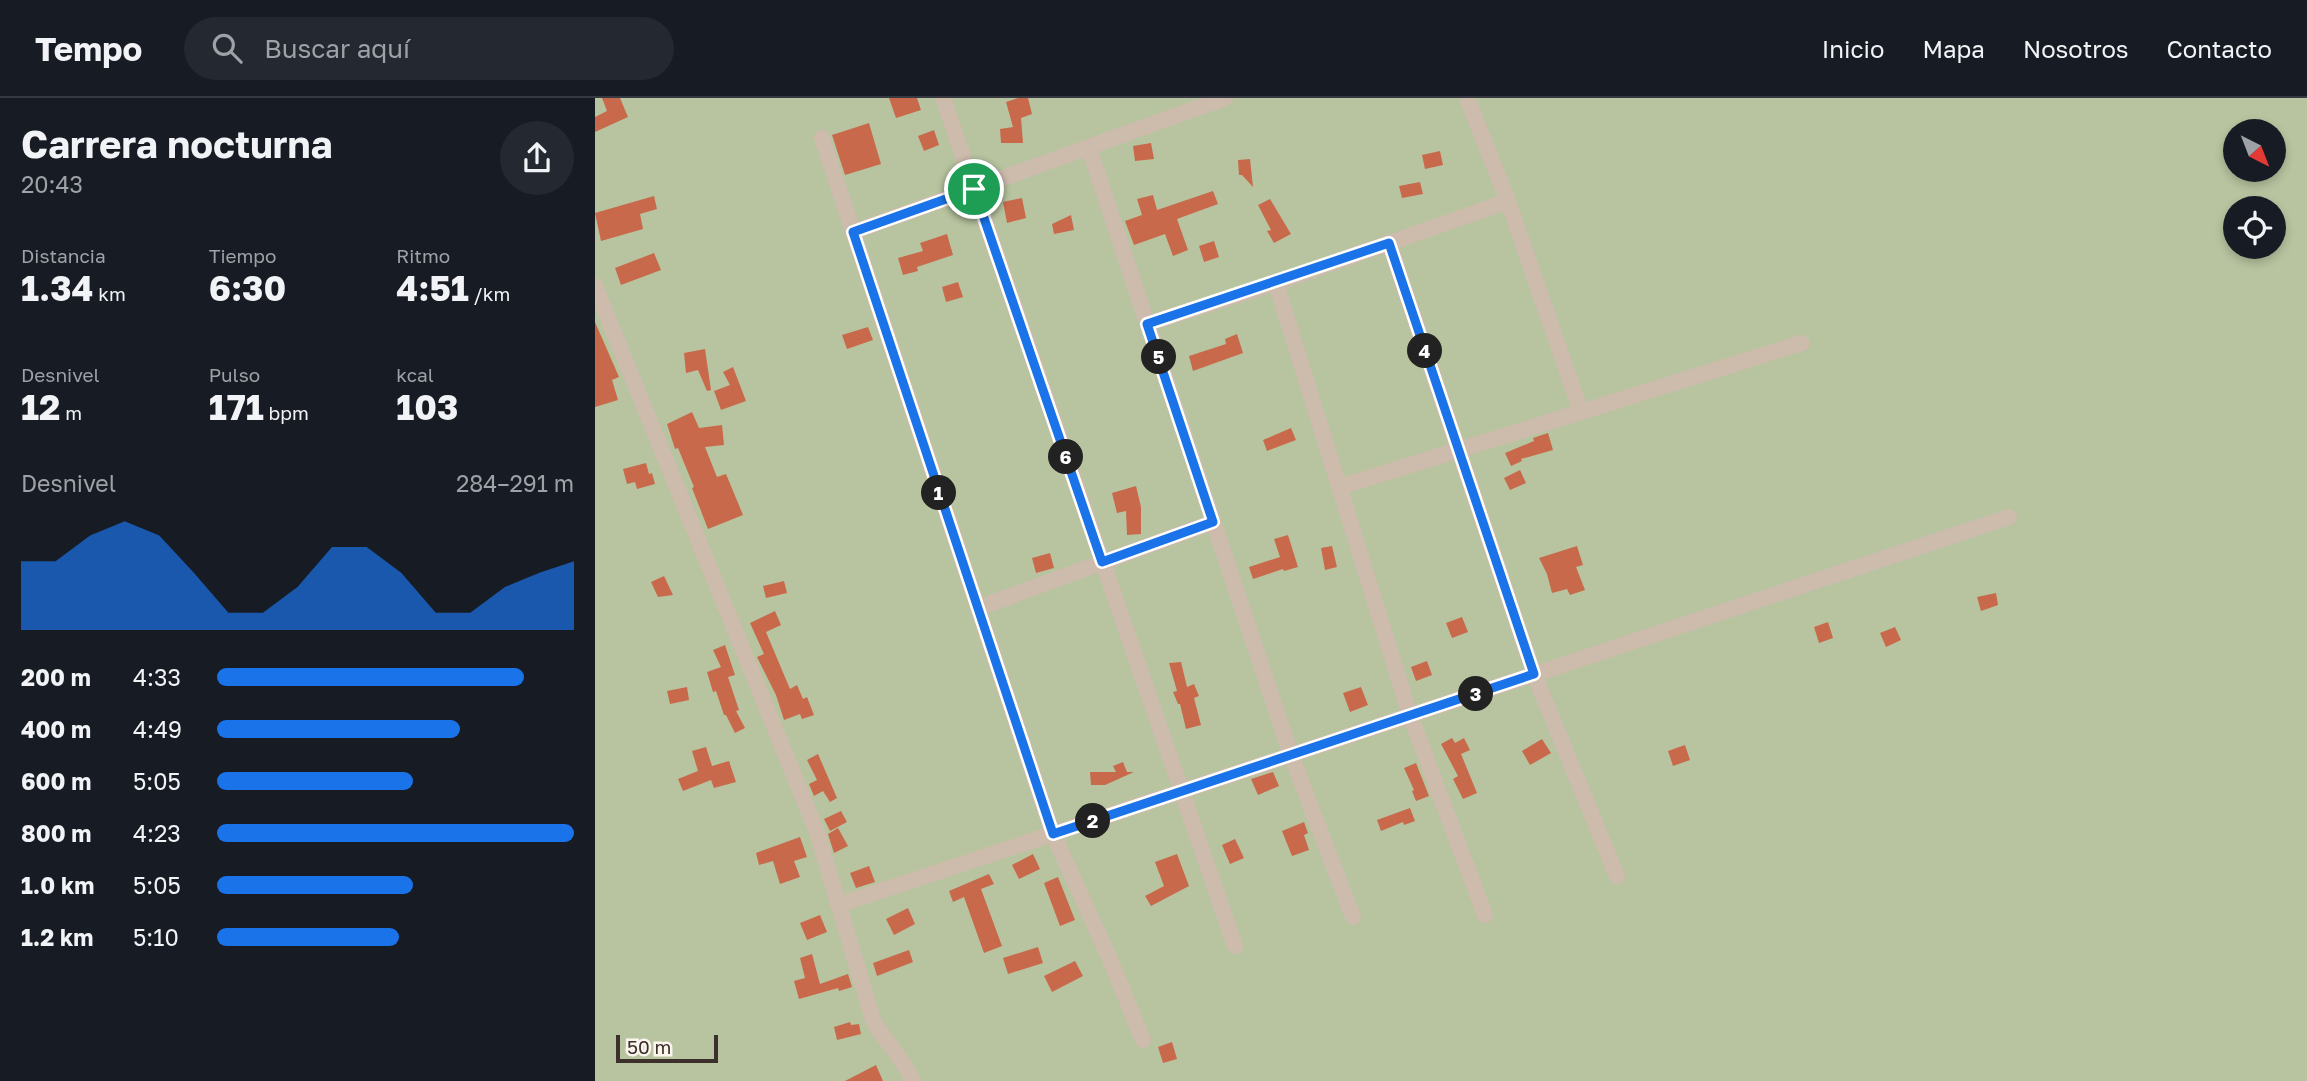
<!DOCTYPE html>
<html lang="es">
<head>
<meta charset="utf-8">
<style>
	body { margin:0; font-family:"Golos Text",sans-serif; background:#242831; color:#f1f3f6; height:100vh; display:flex; flex-direction:column; font-size:26px; white-space:nowrap }
	* { box-sizing:border-box; margin:0 }
	p { font-size:23px; color:#9ea1a6 }
	.icon { flex:none; width:38px; height:38px; fill:none; stroke:currentColor; stroke-width:2; stroke-linecap:round; stroke-linejoin:round }
	.map { position:relative; flex:1; overflow:hidden }
	.details { display:flex; flex-direction:column; background:#171b24; width:595px }
	.details>* { flex:none }
	.needle { width:46px; rotate:138deg }
	.fabs { position:absolute; left:1628px; top:21px; display:grid; gap:14px }
	.fabs a { display:grid; place-items:center; width:63px; height:63px; border-radius:50%; background:#171b24; box-shadow:0 4px 10px #0003; font-size:35px }
	.scale { position:absolute; left:21px; bottom:18px; width:102px; box-sizing:border-box; padding-left:7px; border:4px solid #3b302b; border-top:0; font-size:19px; line-height:24px; white-space:nowrap; color:#3b302b; -webkit-text-stroke:5px #fbf5ee; paint-order:stroke }
	.pin { position:absolute; display:grid; place-items:center; width:60px; height:60px; color:#fff; margin:-30px; border:4px solid #fff; border-radius:50%; box-shadow:0 2px 7px #0007 }
	.km { position:absolute; width:35px; height:35px; margin:-18px; border-radius:50%; background:#222; color:#fff; font-size:19px; line-height:35px; text-align:center }
	.round { display:grid; place-items:center; flex:none; width:74px; height:74px; border-radius:37px; background:#242831 }
	.summary { display:flex; align-items:center; justify-content:space-between; height:119px; padding:0 21px }
	h1 { font-size:38px; font-weight:700; line-height:52px }
	.metrics { display:grid; grid-template-columns:repeat(3,1fr); gap:10px; height:119px; padding:7px 21px }
	.metrics div { display:grid; align-content:center }
	.metrics b { font-size:35px; font-weight:700 }
	.metrics small { font-size:19px; font-weight:400 }
	.metrics p { font-size:19px }
	.chart { height:196px; padding:14px 21px }
	.chart p { display:flex; justify-content:space-between }
	.chart svg { width:100%; height:126px; margin-top:7px; fill:#1a73e8; opacity:.7 }
	ul { padding:0 21px; list-style:none; font-size:23px }
	li { display:grid; grid-template-columns:112px 84px 1fr; align-items:center; height:52px }
	li i { height:18px; border-radius:9px; background:#1a73e8 }
	header { display:flex; align-items:center; gap:42px; box-sizing:border-box; height:98px; padding:0 35px; background:#171b24; border-bottom:2px solid #363941 }
	header strong { font-size:33px }
	nav { display:flex; gap:38px; margin-inline-start:auto; font-size:24px }
	.search { width:490px; height:63px; background:#242831; display:flex; align-items:center; gap:18px; box-sizing:border-box; padding:0 24px; border-radius:38px; color:#9ea1a6; font-size:26px }
	main { display:flex; flex:1; min-height:0 }
	.map>svg:first-child { display:block }
	.green { fill:#b8c4a0; fill-rule:evenodd }
	.building { fill:#c8694b }
	.lines { fill:none; stroke-linecap:round; stroke-linejoin:round }
	.street { stroke:#cdbbac; stroke-width:16 }
	.route-casing { stroke:#fff; stroke-width:14 }
	.route { stroke:#1a73e8; stroke-width:9 }
</style>
</head>
<body>
<header>
<strong>Tempo</strong>
<div class="search"><svg class="icon" aria-label="search" viewBox="0 0 24 24"><circle cx="10" cy="10" r="6"/><path d="M15 15l6 6"/></svg>Buscar aquí</div>
<nav><a>Inicio</a><a>Mapa</a><a>Nosotros</a><a>Contacto</a></nav>
</header>
<main>
<section class="details">
<div class="summary"><div><h1>Carrera nocturna</h1><p>20:43</p></div><a class="round"><svg class="icon" aria-label="share" viewBox="0 0 24 24"><path d="M12 15V3M7 8l5-5 5 5M5 13v7h14v-7"/></svg></a></div>
<div class="metrics">
<div><p>Distancia</p><b>1.34<small> km</small></b></div>
<div><p>Tiempo</p><b>6:30</b></div>
<div><p>Ritmo</p><b>4:51<small> /km</small></b></div>
</div>
<div class="metrics">
<div><p>Desnivel</p><b>12<small> m</small></b></div>
<div><p>Pulso</p><b>171<small> bpm</small></b></div>
<div><p>kcal</p><b>103</b></div>
</div>
<div class="chart"><p><span>Desnivel</span>284–291 m</p>
<svg viewBox="0 0 160 44" preserveAspectRatio="none"><path d="M0 44V20L10 20L20 11L30 6L40 11L50 24L60 38L70 38L80 29L90 15L100 15L110 24L120 38L130 38L140 29L150 24L160 20V44z"/></svg>
</div>
<ul>
<li><b>200 m</b>4:33<i style="width:86%"></i></li>
<li><b>400 m</b>4:49<i style="width:68%"></i></li>
<li><b>600 m</b>5:05<i style="width:55%"></i></li>
<li><b>800 m</b>4:23<i style="width:100%"></i></li>
<li><b>1.0 km</b>5:05<i style="width:55%"></i></li>
<li><b>1.2 km</b>5:10<i style="width:51%"></i></li>
</ul>
</section>
<div class="map">
<svg width="1712" height="983" viewBox="0 0 1712 983">
	<rect width="100%" height="100%" fill="#f4ebe1"/>
	<path class="green" d="M0 0H1712V983H0ZM1640 33H1678V72H1640ZM1640 110H1678V149H1640Z"/>
	<g class="building">
		<path d="M7 0H25L33 19 0 34V19L12 13Z"/>
		<path d="M294 0H322L326 12 301 20Z"/>
		<path d="M423 0H433L437 16 426 20 428 45H406L405 31 418 29 411 4Z"/>
		<path d="M274 25 286 66 250 77 237 37Z"/>
		<path d="M339 32 344 47 329 53 323 38Z"/>
		<path d="M556 45 559 61 540 63 538 48Z"/>
		<path d="M845 53 848 67 830 71 827 57Z"/>
		<path d="M655 61 658 89 647 77H644L643 62Z"/>
		<path d="M825 84 828 96 807 100 804 88Z"/>
		<path d="M618 93 623 106 582 121 593 152 578 158 570 136 539 147 530 123 547 117 542 101 558 97 562 112Z"/>
		<path d="M59 98 62 111 45 116 48 131 6 143 0 115Z"/>
		<path d="M427 100 431 120 412 125 408 104Z"/>
		<path d="M675 101 696 136 679 145 672 133 676 132 663 107Z"/>
		<path d="M476 117 479 132 459 136 457 126Z"/>
		<path d="M352 136 358 157 322 169 323 173 308 177 303 160 328 153 325 145Z"/>
		<path d="M619 143 624 159 609 164 604 148Z"/>
		<path d="M59 155 66 172 26 187 20 170Z"/>
		<path d="M363 184 368 199 351 204 347 189Z"/>
		<path d="M0 224 24 279 17 282 23 302 0 309Z"/>
		<path d="M273 229 278 242 252 251 247 237Z"/>
		<path d="M642 236 648 255 598 273 594 258 631 246 630 241Z"/>
		<path d="M110 251 116 292 112 293 103 272 91 275 89 255Z"/>
		<path d="M138 269 151 303 126 312 119 293 135 287 128 274Z"/>
		<path d="M97 314 104 330 127 327 129 347 110 349 122 379 131 376 148 417 113 431 97 390 99 389 83 350 80 351 72 326Z"/>
		<path d="M696 330 701 342 672 353 668 342Z"/>
		<path d="M953 335 958 352 926 361 927 363 916 368 910 355 939 343 938 340Z"/>
		<path d="M51 365 54 376 57 375 60 386 42 391 40 384 32 386 28 371Z"/>
		<path d="M925 372 931 385 915 392 909 380Z"/>
		<path d="M541 388 546 409V436L532 437 531 413 522 415 517 395Z"/>
		<path d="M693 437 703 469 689 473 688 471 658 481 654 469 685 459 679 441Z"/>
		<path d="M737 448 742 469 730 472 726 450Z"/>
		<path d="M982 448 988 467 981 469 990 492 975 497 972 491 957 495 952 476 944 460Z"/>
		<path d="M455 455 459 470 441 475 437 460Z"/>
		<path d="M69 478 78 497 63 499 56 484Z"/>
		<path d="M189 483 192 495 171 500 168 488Z"/>
		<path d="M1401 495 1403 507 1386 513 1382 499Z"/>
		<path d="M180 513 186 527 171 534 195 591 202 587 208 601 212 599 219 617 207 621 205 616 189 622 181 597 162 559 169 556 155 525Z"/>
		<path d="M867 519 873 534 857 540 851 525Z"/>
		<path d="M1233 524 1238 540 1224 545 1219 529Z"/>
		<path d="M1300 529 1306 542 1291 549 1285 535Z"/>
		<path d="M130 547 140 577 133 579 144 612 141 613 150 630 140 635 131 617H129L121 593 118 594 112 574 126 569 118 552Z"/>
		<path d="M832 563 837 577 821 583 816 569Z"/>
		<path d="M586 564 592 589 599 586 604 598 599 600 606 627 591 631 585 606H583L578 594 582 593 574 565Z"/>
		<path d="M92 589 94 602 75 606 72 593Z"/>
		<path d="M766 589 773 607 755 614 748 595Z"/>
		<path d="M857 640 860 645 869 640 875 652 866 656 882 695 868 701 858 681 863 678 846 646Z"/>
		<path d="M947 641 956 655 935 667 927 653Z"/>
		<path d="M1090 647 1095 662 1078 668 1073 653Z"/>
		<path d="M111 649 117 668 134 663 141 684 119 690 116 682 88 693 83 681 103 673 97 653Z"/>
		<path d="M223 656 242 700 235 704 228 693 219 698 214 686 222 682 212 662Z"/>
		<path d="M528 664 532 674H539L510 687H496L495 674H521L518 668Z"/>
		<path d="M821 665 834 698 821 703 817 693 819 692 809 670Z"/>
		<path d="M678 674 684 688 663 697 656 681Z"/>
		<path d="M815 710 820 723 809 727 808 724 786 733 782 722Z"/>
		<path d="M246 713 252 724 235 733 229 721Z"/>
		<path d="M709 724 713 735 709 737 714 752 697 758 687 733Z"/>
		<path d="M243 730 253 748 239 755 233 736Z"/>
		<path d="M205 739 212 759 199 763 205 779 185 786 178 763 164 767 161 755Z"/>
		<path d="M640 741 649 760 635 766 627 747Z"/>
		<path d="M438 756 445 771 424 781 417 767Z"/>
		<path d="M582 756 594 788 556 808 550 798 569 788 560 764Z"/>
		<path d="M274 768 280 784 261 790 255 775Z"/>
		<path d="M394 776 399 786 386 791 407 848 389 855 369 799 358 804 354 793Z"/>
		<path d="M463 779 480 822 465 828 449 785Z"/>
		<path d="M313 810 320 826 299 837 291 821Z"/>
		<path d="M225 817 232 834 212 842 205 825Z"/>
		<path d="M443 849 448 865 413 876 408 860Z"/>
		<path d="M314 852 318 864 282 878 278 865Z"/>
		<path d="M217 856 225 886 253 876 257 889 244 893 243 890 204 901 199 883 210 880 205 860Z"/>
		<path d="M480 863 488 878 457 894 449 878Z"/>
		<path d="M255 924 256 927 264 926 266 936 242 942 239 929Z"/>
		<path d="M577 944 582 961 568 965 563 949Z"/>
		<path d="M281 967 288 983H250Z"/>
	</g>
	<g class="lines">
		<g class="street">
			<path d="M348 0 640 848"/>
			<path d="M227 40 458 736 514 859 548 942"/>
			<path d="M494 50 696 657 758 819"/>
			<path d="M258 134 630 0"/>
			<path d="M794 145 939 576 1022 778"/>
			<path d="M681 185 815 617 890 817"/>
			<path d="M0 188 222 734 278 922C290 944 308 960 318 983"/>
			<path d="M552 226 681 185 913 103 872 0"/>
			<path d="M986 314 1207 245"/>
			<path d="M744 389 986 314 913 103"/>
			<path d="M383 510 618 424"/>
			<path d="M243 807 1414 419"/>
		</g>
	</g>
	<g class="lines">
		<g class="route-casing">
			<path id="route" d="M379 91 507 464 618 424 552 226 794 145 939 576 458 736 258 134Z"/>
		</g>
		<use href="#route" class="route"/>
	</g>
</svg>
<div class="fabs">
<a><svg class="needle" viewBox="-14 -14 28 28"><path d="M0-13l5 13h-10z" fill="#e53935"/><path d="M0 13l5-13h-10z" fill="#9ea1a6"/></svg></a>
<a><svg class="icon" aria-label="locate" viewBox="0 0 24 24"><circle cx="12" cy="12" r="6"/><path d="M12 2v4M12 18v4M2 12h4M18 12h4"/></svg></a>
</div>
<div class="scale">50 m</div>
<div class="pin" style="left:379px;top:91px;background:#1e9e55"><svg class="icon" aria-label="arrive" viewBox="0 0 24 24"><path d="M6 21V4h12l-3 4 3 4H6"/></svg></div>
<b class="km" style="left:344px;top:395px">1</b>
<b class="km" style="left:498px;top:723px">2</b>
<b class="km" style="left:881px;top:596px">3</b>
<b class="km" style="left:830px;top:253px">4</b>
<b class="km" style="left:564px;top:259px">5</b>
<b class="km" style="left:471px;top:359px">6</b>
</div>
</main>
</body>
</html>
